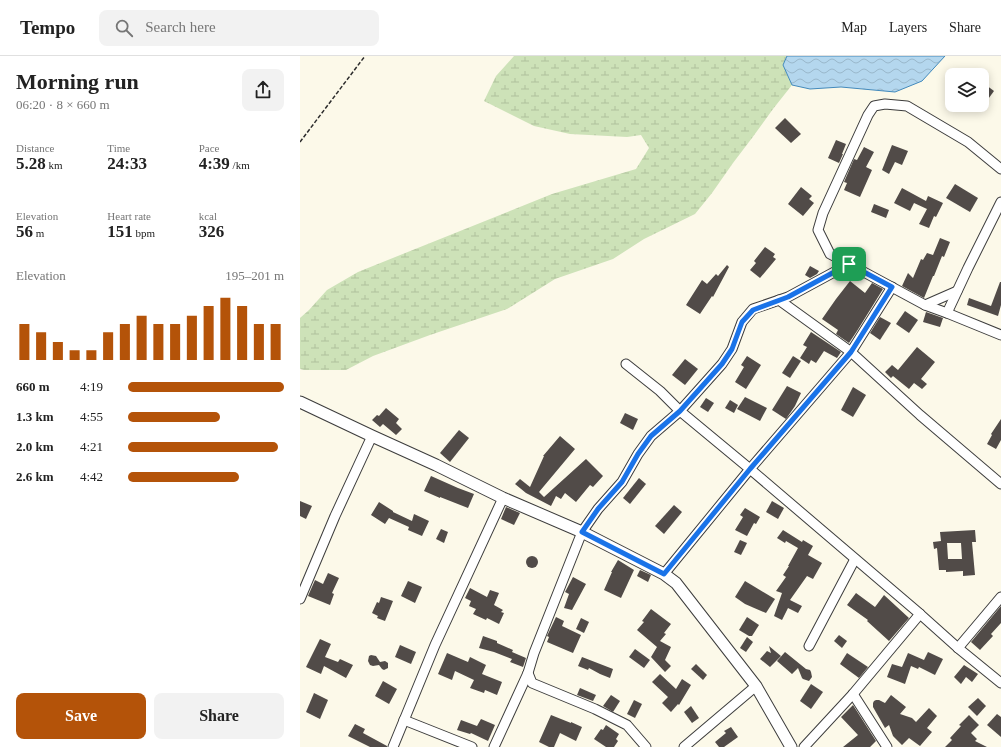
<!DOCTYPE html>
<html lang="en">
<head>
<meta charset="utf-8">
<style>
	body { margin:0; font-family:Georgia,serif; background:#f2f2f2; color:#222; height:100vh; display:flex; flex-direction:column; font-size:15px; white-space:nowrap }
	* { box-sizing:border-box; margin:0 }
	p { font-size:13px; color:#767676 }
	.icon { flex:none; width:22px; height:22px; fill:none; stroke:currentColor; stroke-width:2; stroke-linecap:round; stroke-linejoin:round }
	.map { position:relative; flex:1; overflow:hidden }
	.panel { display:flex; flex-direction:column; background:#fff; width:300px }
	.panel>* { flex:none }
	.fabs { position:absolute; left:645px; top:12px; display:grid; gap:8px }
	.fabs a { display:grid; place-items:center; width:44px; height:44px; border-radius:8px; background:#fff; box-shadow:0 2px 10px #0003; font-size:20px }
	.pin { position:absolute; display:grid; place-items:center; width:34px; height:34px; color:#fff; margin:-17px; border-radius:8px; box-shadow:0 2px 6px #0006 }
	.round { display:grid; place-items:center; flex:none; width:42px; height:42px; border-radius:8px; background:#f2f2f2 }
	.summary { display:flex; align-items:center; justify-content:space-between; height:68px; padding:0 16px }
	h1 { font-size:22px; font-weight:600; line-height:30px }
	.metrics { display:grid; grid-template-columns:repeat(3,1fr); gap:6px; height:68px; padding:4px 16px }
	.metrics div { display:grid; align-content:center }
	.metrics b { font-size:17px; font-weight:600 }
	.metrics small { font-size:11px; font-weight:400 }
	.metrics p { font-size:11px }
	.chart { height:112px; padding:8px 16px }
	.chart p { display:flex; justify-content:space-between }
	.chart svg { width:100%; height:72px; margin-top:4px; stroke:#b45309; stroke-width:6 }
	.button { display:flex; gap:8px; margin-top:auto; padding:8px 16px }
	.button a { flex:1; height:46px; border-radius:8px; background:#b45309; color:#fff; font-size:16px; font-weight:600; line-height:46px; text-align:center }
	.button a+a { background:#f2f2f2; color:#222 }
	ul { padding:0 16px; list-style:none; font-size:13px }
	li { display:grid; grid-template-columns:64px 48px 1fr; align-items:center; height:30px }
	li i { height:10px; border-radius:5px; background:#b45309 }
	header { display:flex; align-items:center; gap:24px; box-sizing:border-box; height:56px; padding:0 20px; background:#fff; border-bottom:1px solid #e0e0e0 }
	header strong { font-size:19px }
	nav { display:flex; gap:22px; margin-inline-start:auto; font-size:14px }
	.search { width:280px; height:36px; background:#f2f2f2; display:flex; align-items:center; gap:10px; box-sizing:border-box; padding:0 14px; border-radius:8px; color:#767676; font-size:15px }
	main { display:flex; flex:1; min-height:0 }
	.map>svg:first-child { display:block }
	.wetland { fill:url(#wetland-marsh) }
	.water { fill:url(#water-waves); stroke:#438abc }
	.building { fill:#514b48; fill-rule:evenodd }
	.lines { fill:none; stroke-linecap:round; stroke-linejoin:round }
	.minor-casing { stroke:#3d3d3d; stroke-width:11 }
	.tertiary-casing { stroke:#3d3d3d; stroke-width:13 }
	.path { stroke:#2c2c2c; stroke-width:1.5; stroke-dasharray:4 2; stroke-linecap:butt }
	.minor { stroke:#fff; stroke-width:9 }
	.tertiary { stroke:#fff; stroke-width:11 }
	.route-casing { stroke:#fff; stroke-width:8 }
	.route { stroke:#1a73e8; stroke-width:5 }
</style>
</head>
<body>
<header>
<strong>Tempo</strong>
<div class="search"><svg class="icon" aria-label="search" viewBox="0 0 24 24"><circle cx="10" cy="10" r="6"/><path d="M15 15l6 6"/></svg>Search here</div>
<nav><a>Map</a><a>Layers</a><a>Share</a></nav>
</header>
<main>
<section class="panel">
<div class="summary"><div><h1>Morning run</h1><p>06:20 · 8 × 660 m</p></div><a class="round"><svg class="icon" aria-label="share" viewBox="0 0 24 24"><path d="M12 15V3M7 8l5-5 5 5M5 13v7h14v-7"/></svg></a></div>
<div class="metrics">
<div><p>Distance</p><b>5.28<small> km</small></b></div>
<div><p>Time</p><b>24:33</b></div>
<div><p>Pace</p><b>4:39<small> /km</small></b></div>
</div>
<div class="metrics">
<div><p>Elevation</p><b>56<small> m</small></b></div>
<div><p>Heart rate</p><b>151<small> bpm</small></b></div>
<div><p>kcal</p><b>326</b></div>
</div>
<div class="chart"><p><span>Elevation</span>195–201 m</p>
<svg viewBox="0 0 160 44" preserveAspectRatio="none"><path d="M5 44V22M15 44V27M25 44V33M35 44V38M45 44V38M55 44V27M65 44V22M75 44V17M85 44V22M95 44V22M105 44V17M115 44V11M125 44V6M135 44V11M145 44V22M155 44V22"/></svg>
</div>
<ul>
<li><b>660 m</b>4:19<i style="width:100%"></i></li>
<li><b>1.3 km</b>4:55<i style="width:59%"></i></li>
<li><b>2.0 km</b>4:21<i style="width:96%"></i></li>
<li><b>2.6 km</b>4:42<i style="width:71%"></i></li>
</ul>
<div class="button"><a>Save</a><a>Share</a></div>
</section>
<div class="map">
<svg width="701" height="691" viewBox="0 0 701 691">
	<defs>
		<pattern id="wetland-marsh" width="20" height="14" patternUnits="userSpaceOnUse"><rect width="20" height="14" fill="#cde2b8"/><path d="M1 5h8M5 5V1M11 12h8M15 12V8" fill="none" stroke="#afc19d"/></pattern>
		<pattern id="water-waves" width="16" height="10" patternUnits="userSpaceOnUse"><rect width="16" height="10" fill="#b4d7ee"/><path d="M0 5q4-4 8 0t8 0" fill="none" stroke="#99b7cb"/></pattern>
	</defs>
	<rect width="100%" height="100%" fill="#fcf9e9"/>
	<path class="wetland" d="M214 0H487L483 9 492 29 473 53 452 82 433 107 412 137 395 158 344 183 313 203 255 223 207 253 130 279 73 300 46 314H4L0 313V262L9 254 27 234 58 216 252 138 336 113 349 92 341 79 327 81 270 78 234 70 184 45 196 20Z"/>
	<path class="water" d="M487 0H645L622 25 595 36 541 31 510 33 492 29 483 9Z"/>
	<g class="building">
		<path d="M682 26 694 35 686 46 682 43Z"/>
		<path d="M485 62 501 78 491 87 475 72Z"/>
		<path d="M536 84 546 88 542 98H543L539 107 528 102Z"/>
		<path d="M592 89 608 95 602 109 595 106 589 118 582 114Z"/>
		<path d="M564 91 574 96 566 111 572 114 560 141 544 134 547 127 544 126 554 103 557 104Z"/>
		<path d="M655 128 678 142 670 156 646 142Z"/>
		<path d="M501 131 512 140 509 143 514 147 503 160 488 148Z"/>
		<path d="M602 132 626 145 628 140 643 147 636 161 634 160 629 172 619 168 627 153 614 147 610 155 594 147Z"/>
		<path d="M574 148 589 154 586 162 571 156Z"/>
		<path d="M640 182 650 186 644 201 642 200 634 220H633L624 242 602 230 608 217 613 222 621 203 623 204 627 197 633 199Z"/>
		<path d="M465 191 475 198 473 201 476 203 460 222 450 214 456 207 454 205Z"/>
		<path d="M427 209 429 211 413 241 412 240 400 258 386 249 402 224 407 228 416 218 418 220Z"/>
		<path d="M510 210 519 215 517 218 510 222 505 219Z"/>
		<path d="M550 225 565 237 572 227 583 233 557 275 549 287 536 278 538 274 522 263 536 243Z"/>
		<path d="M700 226H701V249L698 260 667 249 669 242 691 250Z"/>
		<path d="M605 255 618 264 609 277 596 268Z"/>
		<path d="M626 256 643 262 640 271 623 266Z"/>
		<path d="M580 261 591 267 580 284 570 277Z"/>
		<path d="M511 276 541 296 537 302 524 295 516 307 511 304 509 308 500 302 507 291 503 289Z"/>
		<path d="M617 291 635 306 621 323 627 328 622 333 614 327 609 333 593 320 591 322 585 316 592 309 598 314Z"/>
		<path d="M447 300 461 309 446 333 435 326 444 311 441 309Z"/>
		<path d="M493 300 501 305 490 322 482 317Z"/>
		<path d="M385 303 398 313 385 329 372 319Z"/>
		<path d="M487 330 501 337 495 350 486 363 472 354Z"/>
		<path d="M553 331 566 339 553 361 541 354Z"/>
		<path d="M445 341 467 352 460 365 437 353Z"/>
		<path d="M406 342 414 347 408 356 400 351Z"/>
		<path d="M430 344 438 349 434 357 425 352Z"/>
		<path d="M86 352 99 363 96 367 102 373 96 379 83 368 80 371 72 364 77 359 79 360Z"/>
		<path d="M325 357 338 363 333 374 320 367Z"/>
		<path d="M701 363V384L696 393 687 388 692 379 691 378Z"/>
		<path d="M159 374 169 382 150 406 140 397Z"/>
		<path d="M260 380 275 393 239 436 244 441 286 403 303 420 293 431 290 429 276 446 265 437 261 443 256 440 251 450 226 437 215 428 220 423 230 431 244 400H243Z"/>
		<path d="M131 420 158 432 174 438 168 452 140 441V442L124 435Z"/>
		<path d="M339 422 346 428 330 448 323 442Z"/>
		<path d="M0 445 12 450 6 463 0 460Z"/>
		<path d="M472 445 484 452 478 463 466 456Z"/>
		<path d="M79 446 93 455V456L112 465 114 458 129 465 122 480 108 474 109 471 89 462 85 468 71 459Z"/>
		<path d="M374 449 382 456 364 478 355 470Z"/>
		<path d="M206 451 220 457 214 469 201 463Z"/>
		<path d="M445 452 460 461 456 468 454 467 447 480 435 474 443 461 440 459Z"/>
		<path d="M141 473 148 476 144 487 136 483Z"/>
		<path d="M483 474 502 486 503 484 513 490 508 499 522 507 513 523 507 520 490 544 502 550 498 557 488 552 482 564 474 560 482 537 476 535 486 521 483 519 489 510H488L498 492 486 485 485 487 477 482Z"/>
		<path d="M675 474 676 486H672L675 519 663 520V515L646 516V514H639L637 492 634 493 633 486 641 485 640 476ZM647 487H661L662 503H648Z"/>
		<path d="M440 484 447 487 441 499 434 496Z"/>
		<circle cx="232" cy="506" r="6"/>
		<path d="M318 504 334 514 321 542 304 534 312 516H311Z"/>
		<path d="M340 514 351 519 348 526 337 520Z"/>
		<path d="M28 517 39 522 32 537 34 538 30 549 8 540 15 524 23 528Z"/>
		<path d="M273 521 286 528 272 554 264 552 269 538 265 536Z"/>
		<path d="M108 525 122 531 115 547 101 540Z"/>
		<path d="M445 525 475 543 466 557 445 548 435 541Z"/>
		<path d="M170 532 187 541 190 534 199 537 194 549 203 554 201 556 204 557 199 568 187 562 186 564 173 558 176 553 169 550 171 545 165 542Z"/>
		<path d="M556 537 575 551 584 539 609 562 589 585 567 565 568 564 547 549Z"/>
		<path d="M81 541 93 545 85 565 77 562 78 560 72 557 77 546 79 547Z"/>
		<path d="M701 550V567L691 578 693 580 680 594 671 586Z"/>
		<path d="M351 553 371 568 364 577 366 578 360 585 371 591 365 604 371 610 365 616 351 601 357 591 337 574 344 566 342 565Z"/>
		<path d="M256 561 264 565 262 570 281 579 273 597 247 586 249 581 247 580Z"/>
		<path d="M447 561 459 569 452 580H449L439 574Z"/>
		<path d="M281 562 289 566 284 577 276 573Z"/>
		<path d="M539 579 547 585 542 592 534 585Z"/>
		<path d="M183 580 197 585V587L213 594 212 596 226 602 223 611 210 606 212 603 194 596 179 592Z"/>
		<path d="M447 581 453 586 446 596 440 592Z"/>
		<path d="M20 583 31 588 25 601 38 606 40 603 53 609 46 622 24 610 21 618 6 611Z"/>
		<path d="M100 589 116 596 111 608 95 601Z"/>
		<path d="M469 590 481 600 470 611 460 603 467 595 471 597Z"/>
		<path d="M335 593 350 604 344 612 329 601Z"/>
		<path d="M485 596 506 613 510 614 511 616 512 621 509 625 503 623 502 622 498 612 492 618 477 605Z"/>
		<path d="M628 596 643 603 635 619 619 611 618 613 611 610 605 628 587 621 592 608 602 611 608 597 624 604Z"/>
		<path d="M147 597 168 606 170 601 186 609 182 618 202 626 197 639 185 634 184 637 170 632 174 624 155 615 152 624 138 618Z"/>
		<path d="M547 597 568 611 559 622 540 608Z"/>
		<path d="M71 599 76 600 80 606 85 605 88 607V612L84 614 82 613 79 609 73 610 70 609 68 605 69 600Z"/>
		<path d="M282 601 313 613 310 622 300 618 289 612 288 614 278 610Z"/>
		<path d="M396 608 407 619 403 624 391 613Z"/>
		<path d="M664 609 678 618 672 626 666 621 661 628 654 621Z"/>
		<path d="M360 618 376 633 382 623 391 629 379 649 378 648 371 656 362 647 368 641 352 626Z"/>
		<path d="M83 625 97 633 89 648 75 640Z"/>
		<path d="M511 628 523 636 511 653 500 645Z"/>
		<path d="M280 632 296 639 293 645 277 639Z"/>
		<path d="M14 637 28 644 20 663 6 656Z"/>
		<path d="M311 639 320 645 313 656 303 650Z"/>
		<path d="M591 639 606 651 600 658 612 662 616 666 629 652 637 660 627 672 632 676 620 690 609 682 602 689 593 680 589 669 585 672 573 651V647L574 645 576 644H579L585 647Z"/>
		<path d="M678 642 686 650 677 660 668 651Z"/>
		<path d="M334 644 342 648 335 662 327 658Z"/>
		<path d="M553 649 576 685 570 691H543L558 679 541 661Z"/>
		<path d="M391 650 399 662 392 667 384 656Z"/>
		<path d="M697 658 701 661V681L687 669Z"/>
		<path d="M251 659 271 667V666L282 671 276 685 260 677 254 691H249L239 686Z"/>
		<path d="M669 659 679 669 671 677 677 683 675 685 687 691H645L652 684 650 682 661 670 659 669Z"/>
		<path d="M181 663 195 669 188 685 171 677 170 678 157 674 161 664 177 670Z"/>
		<path d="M55 668 65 673 63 677 87 690V691H70L48 680Z"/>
		<path d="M306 669 319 678 316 683 318 685 314 691H306L294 683 301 673 303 674Z"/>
		<path d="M431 671 438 681 424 691H419L415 686 426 677 424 675Z"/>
	</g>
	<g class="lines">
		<g class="minor-casing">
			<g id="minor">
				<path d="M549 208 530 198 518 174 523 157 568 59 574 50 585 48 607 50 668 86 701 113"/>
				<path d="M479 244 551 296 620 359 701 428"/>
				<path d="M625 249 657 235"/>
				<path d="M647 257 668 212 701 146"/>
				<path d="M326 308 360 335 380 355 450 413 620 558 658 592 701 627"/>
				<path d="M364 518 450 413 551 296 592 231"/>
				<path d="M0 543 35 460 72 380"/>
				<path d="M509 590 555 503"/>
				<path d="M658 592 701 541"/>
				<path d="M228 617 232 627 295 653 327 669 346 691"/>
				<path d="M553 638 587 691"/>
				<path d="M104 664 172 691"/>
				<path d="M93 691 135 589 203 442"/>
				<path d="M194 691 228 617 234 597 282 476 298 453 322 426 338 398 351 380 380 355 422 308 432 293 442 266 453 253 488 241 549 208 625 249 647 257 701 279"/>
				<path d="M384 691 456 630"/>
				<path d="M504 691 553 638 620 558"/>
			</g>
		</g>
		<g class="tertiary-casing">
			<path id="tertiary" d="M0 346 72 380 136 409 203 442 282 476 364 518 376 527 456 630 491 691"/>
		</g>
		<path class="path" d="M0 86 65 0"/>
		<use href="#minor" class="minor"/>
		<use href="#tertiary" class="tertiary"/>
	</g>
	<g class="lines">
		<g class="route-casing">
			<path id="route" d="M549 208 592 231 551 296 450 413 364 518 282 476 298 453 322 426 338 398 351 380 380 355 422 308 432 293 442 266 453 254 488 241Z"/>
		</g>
		<use href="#route" class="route"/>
	</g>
</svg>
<div class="fabs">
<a><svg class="icon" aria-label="layers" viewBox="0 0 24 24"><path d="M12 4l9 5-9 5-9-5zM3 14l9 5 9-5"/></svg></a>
</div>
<div class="pin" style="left:549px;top:208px;background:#1e9e55"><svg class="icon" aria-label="arrive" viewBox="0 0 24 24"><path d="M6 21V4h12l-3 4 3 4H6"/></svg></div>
</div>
</main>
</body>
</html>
